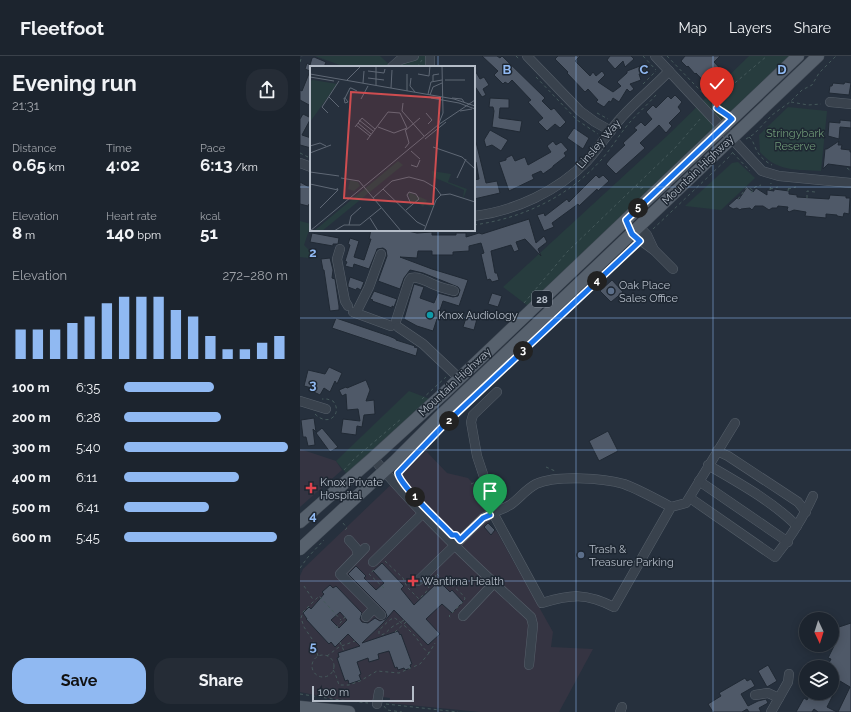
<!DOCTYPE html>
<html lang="en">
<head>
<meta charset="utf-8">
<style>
	body { margin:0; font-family:Raleway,sans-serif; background:#252c36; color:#f1f3f6; height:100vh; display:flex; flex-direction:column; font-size:15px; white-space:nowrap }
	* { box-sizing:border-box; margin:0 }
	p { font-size:13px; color:#a0a4aa }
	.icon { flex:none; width:22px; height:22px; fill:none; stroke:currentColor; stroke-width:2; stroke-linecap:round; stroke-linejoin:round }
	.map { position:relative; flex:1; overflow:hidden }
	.drawer { display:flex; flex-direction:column; background:#1c242e; width:300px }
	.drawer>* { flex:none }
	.needle { width:26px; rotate:176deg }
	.controls { position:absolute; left:499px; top:556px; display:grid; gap:8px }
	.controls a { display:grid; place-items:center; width:40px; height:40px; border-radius:50%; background:#1c242e; box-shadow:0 2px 10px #0003,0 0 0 1px #3a414a; font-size:20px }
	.scale { position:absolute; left:12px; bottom:10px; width:102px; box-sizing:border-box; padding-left:4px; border:2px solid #b5bdc8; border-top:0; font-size:11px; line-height:14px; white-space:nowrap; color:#b5bdc8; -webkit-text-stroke:3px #1e2732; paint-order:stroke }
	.pin { position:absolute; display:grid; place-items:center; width:34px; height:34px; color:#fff; margin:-41px -17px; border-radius:50% 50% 50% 0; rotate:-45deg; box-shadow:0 0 4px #0007 }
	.pin .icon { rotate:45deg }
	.km { position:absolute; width:20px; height:20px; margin:-10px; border-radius:50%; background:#222; color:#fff; font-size:11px; line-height:20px; text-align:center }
	.round { display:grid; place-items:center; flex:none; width:42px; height:42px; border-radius:16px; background:#252c36 }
	.headline { display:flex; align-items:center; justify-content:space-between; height:68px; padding:0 12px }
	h1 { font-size:22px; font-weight:700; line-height:30px }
	.stats { display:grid; grid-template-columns:repeat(3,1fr); gap:6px; height:68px; padding:4px 12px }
	.stats div { display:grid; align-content:center }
	.stats b { font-size:17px; font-weight:700 }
	.stats small { font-size:11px; font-weight:400 }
	.stats p { font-size:11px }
	.chart { height:112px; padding:8px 12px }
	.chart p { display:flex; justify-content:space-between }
	.chart svg { width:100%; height:72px; margin-top:4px; stroke:#90b9f2; stroke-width:6 }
	.button { display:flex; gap:8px; margin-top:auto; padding:8px 12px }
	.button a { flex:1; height:46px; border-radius:16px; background:#90b9f2; color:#111; font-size:16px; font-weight:700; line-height:46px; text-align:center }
	.button a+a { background:#252c36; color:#f1f3f6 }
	ul { padding:0 12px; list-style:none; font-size:13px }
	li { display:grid; grid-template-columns:64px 48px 1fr; align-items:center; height:30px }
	li i { height:10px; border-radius:5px; background:#90b9f2 }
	header { display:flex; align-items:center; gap:24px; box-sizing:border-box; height:56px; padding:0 20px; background:#1c242e; border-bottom:1px solid #3a414a }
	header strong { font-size:19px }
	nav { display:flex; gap:22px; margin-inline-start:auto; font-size:14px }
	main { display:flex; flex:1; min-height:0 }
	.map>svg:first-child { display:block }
	.medical { fill:#353442 }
	.green { fill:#273c3e }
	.building { fill:#4f5968; stroke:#202934; fill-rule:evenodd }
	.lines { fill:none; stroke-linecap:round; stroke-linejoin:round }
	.minor-casing { stroke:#57606b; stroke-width:10 }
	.major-casing { stroke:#424b56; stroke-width:13 }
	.path { stroke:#45595b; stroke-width:1; stroke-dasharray:3 3; stroke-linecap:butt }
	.minor { stroke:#39424d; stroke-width:9 }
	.major { stroke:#57616d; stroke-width:12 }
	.route-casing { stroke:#fff; stroke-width:8 }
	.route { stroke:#1a73e8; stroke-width:5 }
	.grid { fill:none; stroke:#90b9f2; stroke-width:1; stroke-opacity:0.55 }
	.service-dot { fill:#5c6f8a; stroke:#1e2732; stroke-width:1.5 }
	.culture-dot { fill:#0f9aa8; stroke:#1e2732; stroke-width:1.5 }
	.health-dot { fill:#e0444e; stroke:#1e2732; stroke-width:1.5 }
	.labels { text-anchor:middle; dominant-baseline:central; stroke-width:3; stroke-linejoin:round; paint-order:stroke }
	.shield { fill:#1e2732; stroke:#88909b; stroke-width:1 }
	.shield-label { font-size:10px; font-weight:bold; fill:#b5bdc8 }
	.park-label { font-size:11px; fill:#6e9876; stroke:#1e2732 }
	.street-label { font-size:11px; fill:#b5bdc8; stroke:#1e2732 }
	.poi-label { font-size:11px; fill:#b5bdc8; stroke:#1e2732; text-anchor:start }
	.inset-road { fill:none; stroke:#5f6875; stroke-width:1 }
	.view { fill:#ce4d50; fill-opacity:0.15; stroke:#ce4d50; stroke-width:2 }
	.inset-edge { fill:none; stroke:#b5bdc8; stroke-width:2 }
	.grid-label { font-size:13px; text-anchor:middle; font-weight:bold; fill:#90b9f2; stroke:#1e2732; stroke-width:3; stroke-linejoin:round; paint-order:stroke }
</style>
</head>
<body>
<header>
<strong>Fleetfoot</strong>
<nav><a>Map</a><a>Layers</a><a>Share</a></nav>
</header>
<main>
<section class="drawer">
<div class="headline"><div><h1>Evening run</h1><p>21:31</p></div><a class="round"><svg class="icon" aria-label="share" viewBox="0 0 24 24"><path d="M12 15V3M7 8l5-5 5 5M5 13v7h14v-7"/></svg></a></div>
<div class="stats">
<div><p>Distance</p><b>0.65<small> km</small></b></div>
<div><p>Time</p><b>4:02</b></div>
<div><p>Pace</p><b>6:13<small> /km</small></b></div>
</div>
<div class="stats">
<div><p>Elevation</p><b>8<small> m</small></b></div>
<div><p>Heart rate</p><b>140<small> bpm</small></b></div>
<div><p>kcal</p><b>51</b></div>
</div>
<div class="chart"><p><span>Elevation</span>272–280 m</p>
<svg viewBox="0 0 160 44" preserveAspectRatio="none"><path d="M5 44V26M15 44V26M25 44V26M35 44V22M45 44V18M55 44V10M65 44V6M75 44V6M85 44V6M95 44V14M105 44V18M115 44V30M125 44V38M135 44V38M145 44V34M155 44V30"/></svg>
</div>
<ul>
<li><b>100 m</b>6:35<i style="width:55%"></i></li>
<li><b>200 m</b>6:28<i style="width:59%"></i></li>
<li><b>300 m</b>5:40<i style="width:100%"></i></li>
<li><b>400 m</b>6:11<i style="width:70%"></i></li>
<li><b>500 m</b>6:41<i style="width:52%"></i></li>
<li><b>600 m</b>5:45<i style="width:93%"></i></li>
</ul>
<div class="button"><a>Save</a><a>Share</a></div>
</section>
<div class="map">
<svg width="551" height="656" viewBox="0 0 551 656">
	<rect width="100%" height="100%" fill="#26303d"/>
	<g class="medical">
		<path d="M0 393 36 405 42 414 0 451Z"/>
		<path d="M126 395 147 417 168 422 189 445 190 465 188 467 197 476 253 576 251 591 293 593 259 656H180L89 647 90 642 74 640 73 646 34 643 0 636V520L3 513Z"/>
	</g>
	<g class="green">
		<path d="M15 0H80L92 11H45Z"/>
		<path d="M114 0H130V11H92Z"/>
		<path d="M449 0H496L232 253 203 231 367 80Z"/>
		<path d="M488 51 527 55 521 115C495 113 478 116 460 96L459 79Z"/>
		<path d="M438 106 455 122 421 154 385 150 432 107Z"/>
		<path d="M0 165 11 168 4 189 18 203 0 201Z"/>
		<path d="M109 335 135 345 50 422 36 405Z"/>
	</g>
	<g class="building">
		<path d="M182 0H197L200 2 202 0 245 42 242 45 251 54 254 52 266 66 260 72 255 68 247 75 238 66 243 62 228 46 231 44 212 24 208 28 205 26 203 28 194 19 198 15Z"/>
		<path d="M258 0H280L275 5 290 20 293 16 296 20 302 15 305 19 298 26 313 36 321 30 317 26 327 17V15L340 10 343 17 339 18 341 24 330 28 334 33 330 36 327 33 319 46 313 42 311 46 309 45 304 51 296 46 298 44 288 33 285 36 267 17 268 16 255 3Z"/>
		<path d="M310 0H331L334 3 325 11 323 5 315 13 307 4Z"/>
		<path d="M385 0H420L414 6 426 19 412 34 396 17 395 18 388 10 387 11 381 5Z"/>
		<path d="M14 1 26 6 24 11H11V50L0 44V34L2 35 10 15 5 13 7 7 10 9 12 2Z"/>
		<path d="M174 13 180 23 184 21 189 29 183 33 186 39 182 41 174 29Z"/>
		<path d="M545 26 551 27 549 39 529 37 530 30H532L533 27 544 28Z"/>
		<path d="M375 39 382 46 378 51 381 55 369 67 372 70 366 77 359 69 340 87 345 92 316 118 306 108 310 103 325 89 323 87 337 74 334 72 341 66 345 70 352 63 346 56 353 49 356 52 368 40 371 43Z"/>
		<path d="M190 42 209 43V52H200L199 62 222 65 220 76 192 71 194 55 193 51H189Z"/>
		<path d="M3 58 11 62 2 79 11 82V92L0 89V63Z"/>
		<path d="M540 64 551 65V72L540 71 539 83 528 80 529 66 540 67Z"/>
		<path d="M274 72 289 82 283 93 267 82Z"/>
		<path d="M190 74 208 84 201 95 192 89 186 91 184 84Z"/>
		<path d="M253 85 256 89 261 86 268 94 264 97 266 100 253 110V111L243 118 241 115 232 119 234 123 209 135 199 106 206 104V102L212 99 215 105 225 101 228 109 251 96 247 90Z"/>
		<path d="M539 85 538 89H542L541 93 550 94V96H551V111L528 108 523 113 525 93H527Z"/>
		<path d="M174 86H176L186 127 197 125 200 137 174 143V124L179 123 176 106 174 107Z"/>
		<path d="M296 119 299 122 303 119 309 125 298 135 297 133 279 150 278 148 252 167 254 171 244 175 237 159 244 157 245 160 267 143 269 146Z"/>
		<path d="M0 126 11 132V148H9L8 150 0 148Z"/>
		<path d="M447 131 453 136 456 132 467 139V134L474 135V133L489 135V138L497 139V141L529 143 530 139 546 140V142H550L549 158 544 157 543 161 537 160V159L526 158V162L505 160 506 156 494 154 489 156 487 154 488 151 478 150 477 152H472L469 154 463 150H455L452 154 450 152 441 153 440 154 437 152 433 153 428 150 437 142 439 143Z"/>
		<path d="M229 163 236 187 244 180 247 186 238 193 241 200 225 183 216 186 219 194 214 196 211 189 191 195 195 217H197L199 224 192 226 190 223 187 224 181 198 184 197 181 187 169 190V195L153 196V199H132V195H118L117 202 100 201 132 213 168 224 159 250 143 245 133 275 117 270 104 263 114 228 124 231 120 242 134 247 138 237 153 241 158 240 160 234 158 231 123 217 110 214 104 222 100 233 78 225 87 200 86 194 83 192 77 193 76 196 69 213 54 208 53 212 45 210 47 206 45 205 50 189 48 188 50 182 59 185 54 201 64 204 71 183H69L71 174H103L117 177 132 176V179H156V177H166V181L179 177 182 178Z"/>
		<path d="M12 177 39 182 38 188H33V190L10 186Z"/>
		<path d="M30 202 33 214 32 222 35 223 39 250V254L30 255 24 214H23L21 203Z"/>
		<path d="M50 221 64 226 61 234 57 232 56 234 48 231V228Z"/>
		<path d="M312 224 323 236 311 246 300 235Z"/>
		<path d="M74 235 97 243 94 251 92 250V252L72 245 73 244 70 243Z"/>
		<path d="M192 237 202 240 198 251 188 248Z"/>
		<path d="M168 256 178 259 174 274 163 271Z"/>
		<path d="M36 262 89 280 96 283V284L115 290 114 291 118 292 116 300 32 272Z"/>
		<path d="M29 311 42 317 37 328 35 325 30 336 24 332 20 339 14 336 16 333 4 330 8 314 25 318Z"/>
		<path d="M66 324 70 334 66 345 74 344 75 358 64 359 62 371 57 370 56 379 41 377 43 363 60 365 58 353 47 354 46 338 42 340 39 334 46 331 47 332Z"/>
		<path d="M14 362 16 376 13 373 15 389 8 390 6 381H3L1 364Z"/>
		<path d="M22 372 38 391 30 396 16 377Z"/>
		<path d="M308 375 318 395 299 405 289 385Z"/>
		<path d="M188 467 195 474 191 479 184 471Z"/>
		<path d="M82 507 104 530 101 533 114 549 139 525 150 536 152 534 163 546 152 557 142 548 126 563 140 578 128 589 94 554 83 567 62 587 98 575 100 579 101 578 112 608 110 609 111 612 105 614 104 612 98 614 97 611 95 612 89 595 78 598 79 603 69 606 68 602 57 606 61 618 59 619 61 624 49 628 48 624 45 625 37 602 39 601 38 597 60 590 48 578 35 591 31 586 29 588 6 563H7L3 557 9 551 11 553 24 538 22 536 30 529 33 532 36 530 62 557 60 563 62 566 68 567 75 562 80 565 85 563 87 560 85 555 48 518 56 510 66 520 64 522 76 534 84 527 73 515ZM40 556 47 564 39 572 31 564Z"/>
		<path d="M551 567V656H538L550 631 540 625 527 651 537 656H518L514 653 512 656H496L504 642 507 644 511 637H532V611H527L531 603 528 602 537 584 533 582 537 576 536 572Z"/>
		<path d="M468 609 477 625 467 631 458 615Z"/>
		<path d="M445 622 447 625 451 623 455 630 441 638 448 650 458 645 466 643 468 647 459 652 461 656H449L447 653 442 656H413L408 648 421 640 419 637Z"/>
	</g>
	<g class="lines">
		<g class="minor-casing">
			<g id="minor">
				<path d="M227 0 280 55 295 66 311 75"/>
				<path d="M355 0 462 115 479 120 551 127"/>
				<path d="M92 11 100 4 114 0"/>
				<path d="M130 11V0"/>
				<path d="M530 46 551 48"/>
				<path d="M0 107 11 111"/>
				<path d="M174 160C215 155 258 135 287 105 300 91 309 75 321 62 336 45 354 31 369 15"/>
				<path d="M339 171 347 179 354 194"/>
				<path d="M332 178 355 195 373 213"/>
				<path d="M40 193 37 203 45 245 48 250"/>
				<path d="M53 256 91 270"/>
				<path d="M56 257 69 231 81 198"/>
				<path d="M96 265 109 225 111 222C120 220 127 226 135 229 141 232 148 233 154 235"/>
				<path d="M98 271 123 288 159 322"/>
				<path d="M0 345 26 353"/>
				<path d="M417 395 428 400 498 446 506 456"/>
				<path d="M73 402C121 459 176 511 231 561L233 569 229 609"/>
				<path d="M408 409C439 427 472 445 497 470"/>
				<path d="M399 425 488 486"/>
				<path d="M390 442 475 501C490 482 503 462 513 440"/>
				<path d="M371 451C356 443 340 434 324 428 303 422 256 419 236 428 226 433 219 443 210 449 205 452 199 454 193 457L242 547C272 538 286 537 314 551L371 451 386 447 435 367"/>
				<path d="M49 484 56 492 58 498"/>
				<path d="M65 492 40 518 81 559"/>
				<path d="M73 506 123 457"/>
				<path d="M118 525 183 462 193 457 196 447 185 424 177 400 171 366 173 359 197 336"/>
				<path d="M163 560 194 527"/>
				<path d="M66 561 74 552"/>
				<path d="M455 639 468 637 479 642"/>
				<path d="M77 648 79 636"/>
				<path d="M320 656 322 651"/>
				<path d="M471 656 488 626 489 618"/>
			</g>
		</g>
		<g class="major-casing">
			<g id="major">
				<path d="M0 466 73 402 143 338 498 0"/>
				<path d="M0 493 94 406 142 358 518 0"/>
				<path d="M0 651 49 656"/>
			</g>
		</g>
		<g class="path">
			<path d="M216 0 220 4"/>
			<path d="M343 0 356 14"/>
			<path d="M367 0 421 56 419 58"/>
			<path d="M0 6 2 0"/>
			<path d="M117 11 122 4"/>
			<path d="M236 21 277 64 298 78"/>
			<path d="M343 28 356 15"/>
			<path d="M412 46 467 0"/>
			<path d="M491 46 508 49 521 48"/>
			<path d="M297 57 308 63"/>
			<path d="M449 81C454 85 454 90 457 95 460 101 466 106 472 109"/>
			<path d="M446 83 454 78 472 59 490 46 502 34 512 29 519 17 536 0"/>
			<path d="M0 97 10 102"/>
			<path d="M433 97 450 115"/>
			<path d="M547 112 551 115"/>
			<path d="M336 129 340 133 344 131"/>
			<path d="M470 133 478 131"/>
			<path d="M488 133 496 131"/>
			<path d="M470 134 471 127"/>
			<path d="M488 135 489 129"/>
			<path d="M451 137 455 131 461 129"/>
			<path d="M507 142V135L515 136"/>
			<path d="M438 143 447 131 453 134"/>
			<path d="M174 169C223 162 268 141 301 104 312 92 320 77 331 65 339 56 348 48 356 39"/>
			<path d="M353 173 428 102 433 96"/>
			<path d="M224 247 267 196 375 92 401 62"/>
			<path d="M175 340 335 190"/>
			<path d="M122 343 146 321"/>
			<path d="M15 358C29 372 43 357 33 345L27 343H22"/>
			<path d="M246 411 255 415"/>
			<path d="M44 414 54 403 101 363"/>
			<path d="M98 418 130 384"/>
			<path d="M171 428 178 425"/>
			<path d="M43 467 47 472 45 474 46 476"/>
			<path d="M85 505 103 522 107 531 119 543 126 536 136 519"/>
			<path d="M0 512 8 501 24 484"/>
			<path d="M74 514 69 518 84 532"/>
			<path d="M137 518C146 527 157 531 165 542L164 545 149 560 152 563"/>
			<path d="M4 530 14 545"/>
			<path d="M104 564C100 567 96 568 92 571 88 574 86 578 81 579L79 578V574C83 571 89 563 94 562 97 562 115 579 117 583 121 588 124 594 129 597L135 587"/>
			<path d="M36 572 45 561"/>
			<path d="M95 576 106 566"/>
			<path d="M40 586 44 595"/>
			<circle cx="23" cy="610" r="11"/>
			<path d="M18 600 14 586 4 571 1 562 3 556 19 540 41 564"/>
			<path d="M27 600 39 591 55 585"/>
			<path d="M33 614 35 617 39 629H49L60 625 77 615 99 617 120 608 129 597"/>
			<path d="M0 638 33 643 68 647"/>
			<path d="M86 648 158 656"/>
			<path d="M84 650 87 654 102 656"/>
		</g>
		<use href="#minor" class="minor"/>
		<use href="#major" class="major"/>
	</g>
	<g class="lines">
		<g class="route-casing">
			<path id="route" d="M190 459 183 462 160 484 156 479H152C141 467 100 430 98 417L143 370 340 185 332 178 326 164 432 63C427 58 422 56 417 52"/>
		</g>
		<use href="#route" class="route"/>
	</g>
	<path class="grid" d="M138 0V11M276 0V656M413 0V656M0 131H11M174 131H551M138 174V656M0 262H551M0 394H551M0 525H551"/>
	<g class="service-dot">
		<circle cx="311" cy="235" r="4"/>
		<circle cx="281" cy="499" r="4"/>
	</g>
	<circle class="culture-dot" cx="130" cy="259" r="4"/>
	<g class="health-dot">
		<path d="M9 426h4v4h4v4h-4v4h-4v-4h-4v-4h4z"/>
		<path d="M111 519h4v4h4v4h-4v4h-4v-4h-4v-4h4z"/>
	</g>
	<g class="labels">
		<rect class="shield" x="232" y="235" width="20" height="16" rx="3"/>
		<g class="shield-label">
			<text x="242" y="243">28</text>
		</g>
		<g class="park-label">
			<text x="495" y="77">Stringybark<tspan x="495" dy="13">Reserve</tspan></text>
		</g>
		<g class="street-label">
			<text transform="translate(299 88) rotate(-49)">Linsley Way</text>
			<text transform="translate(398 114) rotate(-44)">Mountain Highway</text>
			<text transform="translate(155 326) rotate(-43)">Mountain Highway</text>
		</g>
		<g class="poi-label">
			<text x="319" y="229">Oak Place<tspan x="319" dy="13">Sales Office</tspan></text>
			<text x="138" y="259">Knox Audiology</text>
			<text x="20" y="426">Knox Private<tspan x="20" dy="13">Hospital</tspan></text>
			<text x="289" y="493">Trash &amp;<tspan x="289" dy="13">Treasure Parking</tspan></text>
			<text x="122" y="525">Wantirna Health</text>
		</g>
	</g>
	<g transform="translate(10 10)">
		<rect width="165" height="165" fill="#26303d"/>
		<path d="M3 14 27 18 0 56V15ZM88 95 93 99 12 165H4ZM122 105 141 108 138 116 157 123 153 133 154 124 123 111ZM40 114 48 116 50 120 44 125 38 123ZM98 126 117 134 116 136 124 140 123 142 115 138 113 141 108 136 101 138Z" fill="#273c3e"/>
		<path class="inset-road" d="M58 5 74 7 75 3M0 8 144 33 165 40M108 8 119 10 120 0M0 11 24 15M58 12 74 14M101 12 100 20 105 26M37 14 51 0M135 14H155M123 15V9L129 8M53 17 54 5M66 19V0M81 22 82 4M97 25V8M118 28 121 16 132 14M120 29 123 21 132 17M19 31 29 41M35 32 38 36 35 37 34 32H35L40 22H41L47 25M121 32 149 37 165 43M142 32 152 33 154 36M51 33 58 20M93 37 92 45 114 70M150 45 162 43M18 47 12 41 29 15M116 47 122 54 118 58M49 54 63 65M48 57 61 68M129 57 133 47 132 0M46 59 60 70M45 61 52 52 65 63M96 64 110 52M115 73 136 56M57 74 78 46 90 47 97 62 84 67 68 61M0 80 10 77 16 80M123 81 152 91 165 103M95 82 99 77 95 63M101 85 110 93M0 87 21 79M101 99 107 101 110 94M0 106 29 110M31 112 49 115 91 165M147 112 156 93M0 118 28 124 27 122M73 123 107 156 115 160M63 132 82 115 99 111 114 115 126 122 131 129M10 142 28 124M96 144 109 133 106 128 99 126 97 129 101 138M60 152 68 165M39 159 41 150 51 141M0 165 128 59 165 34M24 165 34 159H50L71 142M114 165 126 134 131 129 140 128 165 136"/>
		<path class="view" d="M41 26 130 32 123 138 34 132Z"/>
		<rect width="165" height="165" class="inset-edge"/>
	</g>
	<g class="grid-label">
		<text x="207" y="18">B</text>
		<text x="344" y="18">C</text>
		<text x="482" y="18">D</text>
		<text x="13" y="201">2</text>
		<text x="13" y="333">3</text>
		<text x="13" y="464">4</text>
		<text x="13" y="595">5</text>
	</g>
</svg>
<div class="controls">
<a><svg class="needle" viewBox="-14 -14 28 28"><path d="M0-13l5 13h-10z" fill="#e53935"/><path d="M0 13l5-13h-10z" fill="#a0a4aa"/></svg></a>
<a><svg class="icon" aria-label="layers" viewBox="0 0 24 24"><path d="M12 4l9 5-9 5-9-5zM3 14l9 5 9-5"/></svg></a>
</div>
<div class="scale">100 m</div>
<div class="pin" style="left:190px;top:459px;background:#1e9e55"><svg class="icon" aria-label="arrive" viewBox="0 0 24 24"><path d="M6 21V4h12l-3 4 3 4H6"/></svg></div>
<div class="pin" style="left:417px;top:52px;background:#d93025"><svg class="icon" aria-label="check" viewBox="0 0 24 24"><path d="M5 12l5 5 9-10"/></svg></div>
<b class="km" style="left:115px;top:441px">1</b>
<b class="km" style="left:149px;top:365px">2</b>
<b class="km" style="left:223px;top:295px">3</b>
<b class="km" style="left:297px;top:225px">4</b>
<b class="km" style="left:338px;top:152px">5</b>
</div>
</main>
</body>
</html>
